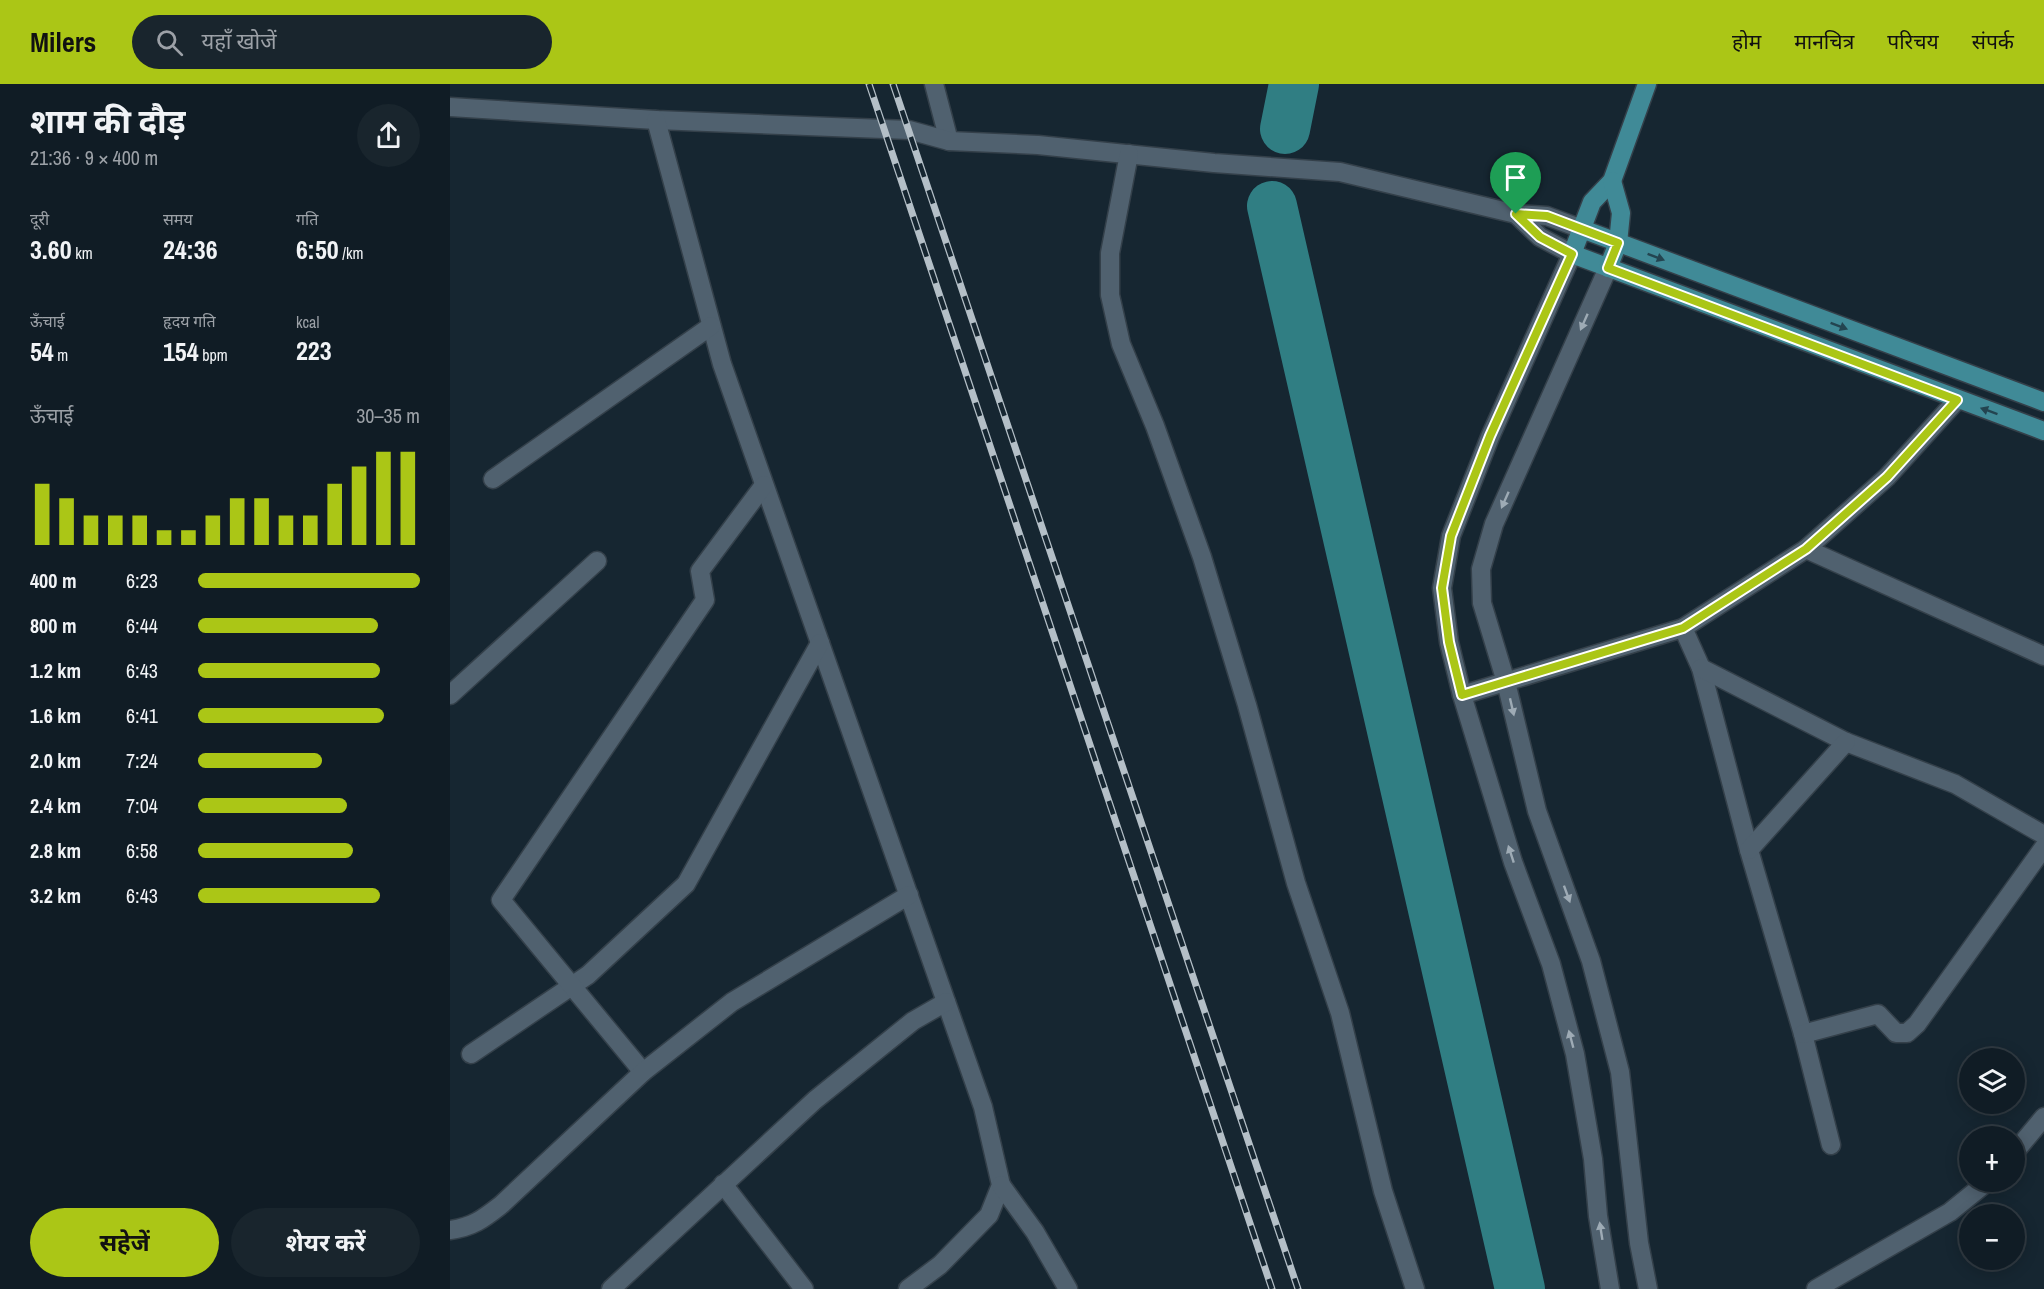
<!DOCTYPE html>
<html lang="hi">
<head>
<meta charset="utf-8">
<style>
	body { margin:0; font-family:"Archivo Narrow","Noto Sans Devanagari",sans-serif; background:#19252d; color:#f1f3f6; height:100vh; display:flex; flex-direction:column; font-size:22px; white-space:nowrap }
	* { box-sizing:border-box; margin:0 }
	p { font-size:20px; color:#9ca1a7 }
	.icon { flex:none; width:33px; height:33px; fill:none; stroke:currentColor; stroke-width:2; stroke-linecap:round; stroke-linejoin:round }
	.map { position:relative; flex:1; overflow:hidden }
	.panel { display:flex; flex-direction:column; background:#101c25; width:450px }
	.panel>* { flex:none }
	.tools { position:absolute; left:1509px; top:964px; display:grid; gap:12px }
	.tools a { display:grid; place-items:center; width:66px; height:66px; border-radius:50%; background:#101c25; box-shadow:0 3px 15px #0003,0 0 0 2px #303a42; font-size:30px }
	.pin { position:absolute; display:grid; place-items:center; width:51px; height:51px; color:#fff; margin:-62px -26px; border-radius:50% 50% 50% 0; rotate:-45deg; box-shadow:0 0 6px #0007 }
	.pin .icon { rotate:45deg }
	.round { display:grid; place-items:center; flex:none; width:63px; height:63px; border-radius:32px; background:#19252d }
	.overview { display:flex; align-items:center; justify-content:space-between; height:102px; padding:0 30px }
	h1 { font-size:33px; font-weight:700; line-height:45px }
	.stats { display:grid; grid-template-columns:repeat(3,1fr); gap:9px; height:102px; padding:6px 30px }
	.stats div { display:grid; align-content:center }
	.stats b { font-size:26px; font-weight:700 }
	.stats small { font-size:16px; font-weight:400 }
	.stats p { font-size:16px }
	.chart { height:168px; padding:12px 30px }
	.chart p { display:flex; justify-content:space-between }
	.chart svg { width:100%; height:108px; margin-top:6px; stroke:#abc616; stroke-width:6 }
	.action { display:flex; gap:12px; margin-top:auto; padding:12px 30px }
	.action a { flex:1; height:69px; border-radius:36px; background:#abc616; color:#111; font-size:24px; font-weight:700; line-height:69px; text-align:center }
	.action a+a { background:#19252d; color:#f1f3f6 }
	ul { padding:0 30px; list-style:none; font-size:20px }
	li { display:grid; grid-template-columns:96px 72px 1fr; align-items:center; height:45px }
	li i { height:15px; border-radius:8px; background:#abc616 }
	header { display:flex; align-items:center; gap:36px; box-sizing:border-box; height:84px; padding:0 30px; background:#abc616; color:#111 }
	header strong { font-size:28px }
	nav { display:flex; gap:33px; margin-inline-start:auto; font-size:21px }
	.search { width:420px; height:54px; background:#19252d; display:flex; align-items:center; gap:15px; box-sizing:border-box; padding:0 21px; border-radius:33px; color:#9ca1a7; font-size:22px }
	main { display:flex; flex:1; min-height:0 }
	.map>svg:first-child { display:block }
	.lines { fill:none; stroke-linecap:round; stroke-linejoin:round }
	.river { stroke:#307e83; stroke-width:50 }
	.street-casing { stroke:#34404a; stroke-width:21 }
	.secondary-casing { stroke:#34404a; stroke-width:21 }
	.primary-casing { stroke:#34404a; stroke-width:21 }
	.street { stroke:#50616f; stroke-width:18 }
	.secondary { stroke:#50616f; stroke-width:18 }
	.primary { stroke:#408a97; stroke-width:18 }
	.rail-casing { stroke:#b4bfc7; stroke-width:7 }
	.rail { stroke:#162631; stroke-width:4.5; stroke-dasharray:14; stroke-linecap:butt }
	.oneway { fill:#234450 }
	.oneway2 { fill:#9eabb5 }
	.route-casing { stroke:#fff; stroke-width:12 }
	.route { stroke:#abc616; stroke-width:8 }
</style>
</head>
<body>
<header>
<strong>Milers</strong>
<div class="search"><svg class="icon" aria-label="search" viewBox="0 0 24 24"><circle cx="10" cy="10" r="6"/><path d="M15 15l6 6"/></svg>यहाँ खोजें</div>
<nav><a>होम</a><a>मानचित्र</a><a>परिचय</a><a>संपर्क</a></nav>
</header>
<main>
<section class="panel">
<div class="overview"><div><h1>शाम की दौड़</h1><p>21:36 · 9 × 400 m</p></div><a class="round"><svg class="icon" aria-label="share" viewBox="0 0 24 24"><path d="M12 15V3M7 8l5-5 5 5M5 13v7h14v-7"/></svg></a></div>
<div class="stats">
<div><p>दूरी</p><b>3.60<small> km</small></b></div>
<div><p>समय</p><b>24:36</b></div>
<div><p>गति</p><b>6:50<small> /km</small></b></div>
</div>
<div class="stats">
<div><p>ऊँचाई</p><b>54<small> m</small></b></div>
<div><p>हृदय गति</p><b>154<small> bpm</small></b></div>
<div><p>kcal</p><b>223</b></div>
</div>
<div class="chart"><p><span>ऊँचाई</span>30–35 m</p>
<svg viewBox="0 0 160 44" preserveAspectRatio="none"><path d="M5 44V19M15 44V25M25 44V32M35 44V32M45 44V32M55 44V38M65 44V38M75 44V32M85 44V25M95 44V25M105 44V32M115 44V32M125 44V19M135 44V12M145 44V6M155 44V6"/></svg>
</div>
<ul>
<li><b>400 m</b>6:23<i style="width:100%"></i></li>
<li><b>800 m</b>6:44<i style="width:81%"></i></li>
<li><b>1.2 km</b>6:43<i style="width:82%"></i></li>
<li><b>1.6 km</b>6:41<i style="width:84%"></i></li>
<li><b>2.0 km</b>7:24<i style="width:56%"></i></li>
<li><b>2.4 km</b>7:04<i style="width:67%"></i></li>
<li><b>2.8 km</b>6:58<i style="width:70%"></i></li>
<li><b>3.2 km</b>6:43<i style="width:82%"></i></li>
</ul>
<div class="action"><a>सहेजें</a><a>शेयर करें</a></div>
</section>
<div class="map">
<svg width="1594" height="1205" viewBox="0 0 1594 1205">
	<rect width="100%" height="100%" fill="#162631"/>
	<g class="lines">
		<g class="river">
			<path d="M835 45 844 0"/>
			<path d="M822 122 1070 1205"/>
		</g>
		<g class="street-casing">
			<g id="street">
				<path d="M484 0 499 57"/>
				<path d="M0 23 206 36 459 46 499 57 588 61 764 79 890 88 1066 130 1097 132 1132 145"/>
				<path d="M206 36 272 280 533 1023 551 1101 539 1131 490 1181 458 1205"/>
				<path d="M679 70 660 169V211L671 260 705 342 752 473 797 621 846 799 890 929 933 1107 965 1205"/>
				<path d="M1066 130 1090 153 1122 170"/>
				<path d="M43 395 261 242"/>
				<path d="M1356 465 1594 572"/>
				<path d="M1233 544 1251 584 1299 766 1353 950 1381 1061"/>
				<path d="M1251 584 1396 658 1505 700 1594 751"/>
				<path d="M0 611 147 477"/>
				<path d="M1012 611 1233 544 1356 465 1437 393 1507 316"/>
				<path d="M1299 766 1396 658"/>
				<path d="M1353 950 1428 930 1446 949H1457L1467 940 1594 763"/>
				<path d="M21 970 138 891 236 800 370 559"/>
				<path d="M193 988 51 816 255 516 250 487 314 401"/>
				<path d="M1564 1069 1594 1033"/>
				<path d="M273 1100 354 1205"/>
				<path d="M551 1101 585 1148 618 1205"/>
				<path d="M0 1146C23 1143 33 1135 51 1121L193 988 282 918 459 811"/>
				<path d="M161 1205 365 1016 463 937 496 918"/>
				<path d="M1366 1205 1500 1128 1537 1098"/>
			</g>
		</g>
		<g class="secondary-casing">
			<g id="secondary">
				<path d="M1122 170 1040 353 1001 452 992 504 999 558 1012 611 1063 778 1101 880 1125 970 1143 1075 1148 1132 1160 1205"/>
				<path d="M1158 184 1044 440 1031 485 1032 519 1056 598 1087 727 1141 877 1170 988 1189 1159 1198 1205"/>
			</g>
		</g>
		<g class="primary-casing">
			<g id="primary">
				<path d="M1197 0 1162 97 1142 118 1122 170 1594 347"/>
				<path d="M1132 145 1594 318"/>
				<path d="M1158 184 1168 159 1171 129 1162 97"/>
			</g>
		</g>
		<use href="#street" class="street"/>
		<use href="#secondary" class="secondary"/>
		<use href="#primary" class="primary"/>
		<g class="rail-casing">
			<g id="rail">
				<path d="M419 0 822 1205"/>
				<path d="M443 0 848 1205"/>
			</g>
		</g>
		<use href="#rail" class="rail"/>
	</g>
	<defs><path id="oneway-solid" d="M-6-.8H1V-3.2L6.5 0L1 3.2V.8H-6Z" transform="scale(1.5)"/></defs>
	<g class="oneway">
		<use href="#oneway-solid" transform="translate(1206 173) rotate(21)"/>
		<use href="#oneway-solid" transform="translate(1389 242) rotate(21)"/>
		<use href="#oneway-solid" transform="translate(1539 327) rotate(-160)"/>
	</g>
	<g class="oneway2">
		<use href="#oneway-solid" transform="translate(1134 238) rotate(114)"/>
		<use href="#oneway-solid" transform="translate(1055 416) rotate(114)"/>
		<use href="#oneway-solid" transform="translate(1062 623) rotate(77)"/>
		<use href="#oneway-solid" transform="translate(1061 770) rotate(-108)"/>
		<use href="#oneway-solid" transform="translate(1117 810) rotate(70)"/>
		<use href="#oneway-solid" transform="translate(1121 955) rotate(-105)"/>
		<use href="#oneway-solid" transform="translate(1151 1147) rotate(-99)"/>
	</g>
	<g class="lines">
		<g class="route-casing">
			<path id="route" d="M1066 130 1097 132 1168 159 1158 184 1507 316 1437 393 1356 465 1233 544 1012 611 999 558 992 504 1001 452 1040 352 1122 170 1090 153Z"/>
		</g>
		<use href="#route" class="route"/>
	</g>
</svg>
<div class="tools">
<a><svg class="icon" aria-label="layers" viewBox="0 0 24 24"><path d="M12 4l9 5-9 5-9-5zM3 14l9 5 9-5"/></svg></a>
<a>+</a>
<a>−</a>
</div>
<div class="pin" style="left:1066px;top:130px;background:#1e9e55"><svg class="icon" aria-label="arrive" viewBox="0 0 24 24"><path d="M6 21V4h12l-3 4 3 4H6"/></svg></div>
</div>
</main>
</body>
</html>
